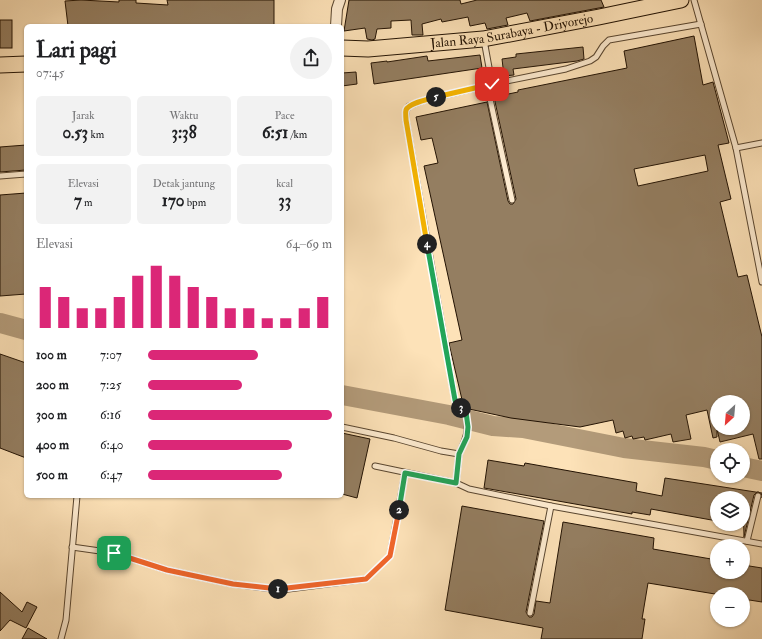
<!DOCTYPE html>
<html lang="id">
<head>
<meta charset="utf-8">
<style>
	body { margin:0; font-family:"IM FELL Double Pica",serif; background:#f2f2f2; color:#202124; height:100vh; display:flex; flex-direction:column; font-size:15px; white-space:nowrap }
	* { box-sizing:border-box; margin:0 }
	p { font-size:13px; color:#757577 }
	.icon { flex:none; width:22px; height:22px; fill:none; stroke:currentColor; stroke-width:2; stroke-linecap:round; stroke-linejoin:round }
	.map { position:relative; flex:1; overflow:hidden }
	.side { position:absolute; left:24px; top:24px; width:320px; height:474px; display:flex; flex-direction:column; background:#fff; border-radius:6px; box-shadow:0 1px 3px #0004 }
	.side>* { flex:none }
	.needle { width:26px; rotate:206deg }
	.tools { position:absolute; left:710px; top:395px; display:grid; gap:8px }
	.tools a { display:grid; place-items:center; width:40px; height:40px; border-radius:50%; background:#fff; box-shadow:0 1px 3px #0004; font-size:20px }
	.pin { position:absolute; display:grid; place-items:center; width:34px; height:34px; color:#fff; margin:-17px; border-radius:8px; box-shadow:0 2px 6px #0006 }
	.km { position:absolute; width:20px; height:20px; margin:-10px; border-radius:50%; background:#222; color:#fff; font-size:11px; line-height:20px; text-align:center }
	.round { display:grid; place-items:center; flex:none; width:42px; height:42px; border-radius:21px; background:#f2f2f2 }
	.overview { display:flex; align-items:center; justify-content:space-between; height:68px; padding:0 12px }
	h1 { font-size:22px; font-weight:700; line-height:30px }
	.figures { display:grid; grid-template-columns:repeat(3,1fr); gap:6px; height:68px; padding:4px 12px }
	.figures div { display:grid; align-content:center; border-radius:6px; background:#f2f2f2; text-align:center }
	.figures b { font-size:17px; font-weight:700 }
	.figures small { font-size:11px; font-weight:400 }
	.figures p { font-size:11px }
	.chart { height:112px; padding:8px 12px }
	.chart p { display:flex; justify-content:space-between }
	.chart svg { width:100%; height:72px; margin-top:4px; stroke:#db2777; stroke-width:6 }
	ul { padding:0 12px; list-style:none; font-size:13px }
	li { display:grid; grid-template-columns:64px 48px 1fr; align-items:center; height:30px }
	li i { height:10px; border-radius:5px; background:#db2777 }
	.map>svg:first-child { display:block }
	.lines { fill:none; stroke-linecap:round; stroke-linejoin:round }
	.river { stroke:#b39b7a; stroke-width:20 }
	.building { fill:#947e61; stroke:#221203; fill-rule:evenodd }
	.lane-casing { stroke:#594630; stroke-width:7 }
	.street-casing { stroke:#594630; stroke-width:12 }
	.primary-casing { stroke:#221203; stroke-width:17 }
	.lane { stroke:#feecd1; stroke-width:5 }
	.street { stroke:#feecd1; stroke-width:10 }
	.primary { stroke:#fde2b8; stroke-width:15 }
	.split-1-casing { stroke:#fff; stroke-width:8 }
	.split-2-casing { stroke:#fff; stroke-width:8 }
	.split-3-casing { stroke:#fff; stroke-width:8 }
	.split-4-casing { stroke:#fff; stroke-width:8 }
	.split-5-casing { stroke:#fff; stroke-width:8 }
	.split-6-casing { stroke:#fff; stroke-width:8 }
	.split-1 { stroke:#f0652b; stroke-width:5 }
	.split-2 { stroke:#f0652b; stroke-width:5 }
	.split-3 { stroke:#22a559; stroke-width:5 }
	.split-4 { stroke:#22a559; stroke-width:5 }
	.split-5 { stroke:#f5b400; stroke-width:5 }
	.split-6 { stroke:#f5b400; stroke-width:5 }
	.labels { text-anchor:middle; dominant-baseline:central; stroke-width:3; stroke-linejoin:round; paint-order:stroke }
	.street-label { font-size:13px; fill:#221203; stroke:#feecd1 }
</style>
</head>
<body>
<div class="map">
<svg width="762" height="639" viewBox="0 0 762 639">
	<rect width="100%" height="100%" fill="#fde2b8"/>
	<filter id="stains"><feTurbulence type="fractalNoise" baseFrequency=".005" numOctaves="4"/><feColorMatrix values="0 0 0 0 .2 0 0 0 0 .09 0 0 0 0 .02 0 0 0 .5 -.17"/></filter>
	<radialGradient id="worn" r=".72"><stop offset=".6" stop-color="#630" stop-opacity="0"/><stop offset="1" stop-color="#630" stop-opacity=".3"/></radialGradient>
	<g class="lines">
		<g class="river">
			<path d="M0 323 26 330"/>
			<path d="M342 395 449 415 493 426 523 428 624 448 704 457 717 460"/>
			<path d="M743 467 762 471"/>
		</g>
	</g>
	<g class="building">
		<path d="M81 0 119 2V0H136V3L168 5 167 0H274V26H68L65 1Z"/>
		<path d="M349 0H460L461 4 477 0H601L604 7 530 21 527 13 506 18 508 25 487 29 485 23 470 26 468 17 442 22 441 19 422 24 423 35H412L411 20 391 21V28L377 29 375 39 372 40 367 39 365 28 344 31Z"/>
		<rect x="0" y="20" width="12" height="28"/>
		<path d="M694 36 703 85 713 82 729 143 718 145 731 199 720 202 738 277 747 275 762 337V459H759L753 434 720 442 717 429V437L713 438 707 410 686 415 691 439 673 442 671 434 645 440 644 437 633 439 632 436 625 438 623 431 616 433 613 420 580 427 511 418 469 409 463 404 450 348 449 343 462 340 424 166 438 163 432 138 421 140 416 117 487 102 508 201 510 204H513L516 199 494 97 518 92V90L627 68 624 51ZM705 155 708 171 638 186 634 169ZM717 402H743V428H717Z"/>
		<path d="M583 47 584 59 577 61 513 69 514 75 504 76 502 59 516 57V54Z"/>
		<path d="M480 55 482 68 374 84 371 63 387 61V62L427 56 428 61Z"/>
		<path d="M356 72 357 84 342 86V73Z"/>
		<path d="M26 145V170L0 172V147Z"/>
		<path d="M26 193V294L0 296V195Z"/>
		<path d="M0 354 26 363V458L0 448Z"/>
		<path d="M342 433 370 439 357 498 342 494Z"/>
		<path d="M488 460 524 466 525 463 637 483 636 491 662 496 665 478 762 493V498V495L759 492H757L754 495 744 537 743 498H717V521L651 509 650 515 632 512V514L484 488Z"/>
		<path d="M462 506 544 521 526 612 529 617H532L534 614 536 601 550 603 563 522 654 538 653 549 717 560V572H743V565L762 568V602L743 599V594H715L648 583 642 619H645L642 639H541L543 628 445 610Z"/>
		<path d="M0 592 22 612 27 602 37 607 26 628 10 620 0 631Z"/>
		<path d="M28 628 47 639H22Z"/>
	</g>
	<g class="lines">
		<g class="lane-casing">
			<g id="lane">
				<path d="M694 0 736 148 762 282"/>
				<path d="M484 40 492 84"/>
				<path d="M487 85 512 200"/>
				<path d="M736 148 762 143"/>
				<path d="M0 176 26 174"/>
				<path d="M342 427 394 438 441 451 459 454C467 436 469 431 466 412L457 405 455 400 406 120V111L409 106 425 100 492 84 566 69 590 61 596 57 603 46 609 40 701 24"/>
				<path d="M459 454 456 483 469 489 551 506 762 544"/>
				<path d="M375 466 456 483"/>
				<path d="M747 541 758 496"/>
				<path d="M72 547 114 553 167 570 233 584 281 590 366 579 390 556 405 473"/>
				<path d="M530 613 551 506"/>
				<path d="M61 639 66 620 77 496"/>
			</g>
		</g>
		<g class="street-casing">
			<path id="street" d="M336 26 337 9 340 0"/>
		</g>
		<g class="primary-casing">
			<g id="primary">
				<path id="s1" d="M342 48 368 49 483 39 599 17 681 0"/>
				<path d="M0 65 26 64"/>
			</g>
		</g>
		<use href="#lane" class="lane"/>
		<use href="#street" class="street"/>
		<use href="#primary" class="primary"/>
	</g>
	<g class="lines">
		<g class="split-1-casing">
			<path id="split-1" d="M114 553 167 570 233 584 278 589"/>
		</g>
		<g class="split-2-casing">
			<path id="split-2" d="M278 589 366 579 390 556 399 510"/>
		</g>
		<g class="split-3-casing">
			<path id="split-3" d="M399 510 405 473 456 483 459 454 467 437 468 427 466 412 461 408"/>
		</g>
		<g class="split-4-casing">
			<path id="split-4" d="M427 244 455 400 457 406 461 408"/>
		</g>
		<g class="split-5-casing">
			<path id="split-5" d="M427 244 406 120C406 117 405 113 406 110 409 103 429 99 436 97"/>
		</g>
		<g class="split-6-casing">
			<path id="split-6" d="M436 97 492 84"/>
		</g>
		<use href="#split-1" class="split-1"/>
		<use href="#split-2" class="split-2"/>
		<use href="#split-3" class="split-3"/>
		<use href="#split-4" class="split-4"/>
		<use href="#split-5" class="split-5"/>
		<use href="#split-6" class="split-6"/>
	</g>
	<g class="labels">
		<g class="street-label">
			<text stroke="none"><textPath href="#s1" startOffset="171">Jalan Raya Surabaya - Driyorejo</textPath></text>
		</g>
	</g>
	<rect width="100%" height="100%" filter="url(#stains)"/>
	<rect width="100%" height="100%" fill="url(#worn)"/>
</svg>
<div class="tools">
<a><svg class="needle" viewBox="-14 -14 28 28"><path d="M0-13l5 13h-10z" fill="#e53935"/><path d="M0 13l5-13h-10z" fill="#757577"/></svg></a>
<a><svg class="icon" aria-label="locate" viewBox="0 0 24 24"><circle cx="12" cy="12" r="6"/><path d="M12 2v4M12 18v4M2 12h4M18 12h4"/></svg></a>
<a><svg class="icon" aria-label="layers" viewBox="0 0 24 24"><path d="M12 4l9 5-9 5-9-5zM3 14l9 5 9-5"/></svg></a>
<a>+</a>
<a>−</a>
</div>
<div class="pin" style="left:114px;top:553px;background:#1e9e55"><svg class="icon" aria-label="arrive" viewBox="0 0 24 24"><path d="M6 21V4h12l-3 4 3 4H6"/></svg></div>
<div class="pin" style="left:492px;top:84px;background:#d93025"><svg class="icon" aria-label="check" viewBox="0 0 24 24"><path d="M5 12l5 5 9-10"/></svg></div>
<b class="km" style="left:278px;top:589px">1</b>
<b class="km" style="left:399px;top:510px">2</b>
<b class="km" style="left:461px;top:408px">3</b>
<b class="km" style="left:427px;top:244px">4</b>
<b class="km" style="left:436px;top:97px">5</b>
<section class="side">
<div class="overview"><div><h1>Lari pagi</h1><p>07:45</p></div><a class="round"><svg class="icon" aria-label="share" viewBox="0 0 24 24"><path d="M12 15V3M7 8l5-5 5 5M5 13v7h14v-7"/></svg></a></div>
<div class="figures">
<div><p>Jarak</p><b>0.53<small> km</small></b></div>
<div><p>Waktu</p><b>3:38</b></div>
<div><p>Pace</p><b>6:51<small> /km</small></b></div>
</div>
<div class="figures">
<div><p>Elevasi</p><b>7<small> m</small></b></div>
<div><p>Detak jantung</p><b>170<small> bpm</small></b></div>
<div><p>kcal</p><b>33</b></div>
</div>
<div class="chart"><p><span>Elevasi</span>64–69 m</p>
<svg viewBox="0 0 160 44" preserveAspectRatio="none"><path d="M5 44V19M15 44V25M25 44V32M35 44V32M45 44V25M55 44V12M65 44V6M75 44V12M85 44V19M95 44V25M105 44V32M115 44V32M125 44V38M135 44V38M145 44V32M155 44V25"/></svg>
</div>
<ul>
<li><b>100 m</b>7:07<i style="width:60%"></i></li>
<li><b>200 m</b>7:25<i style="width:51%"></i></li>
<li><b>300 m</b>6:16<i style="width:100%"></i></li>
<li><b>400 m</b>6:40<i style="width:78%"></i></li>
<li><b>500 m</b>6:47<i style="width:73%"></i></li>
</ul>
</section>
</div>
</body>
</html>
